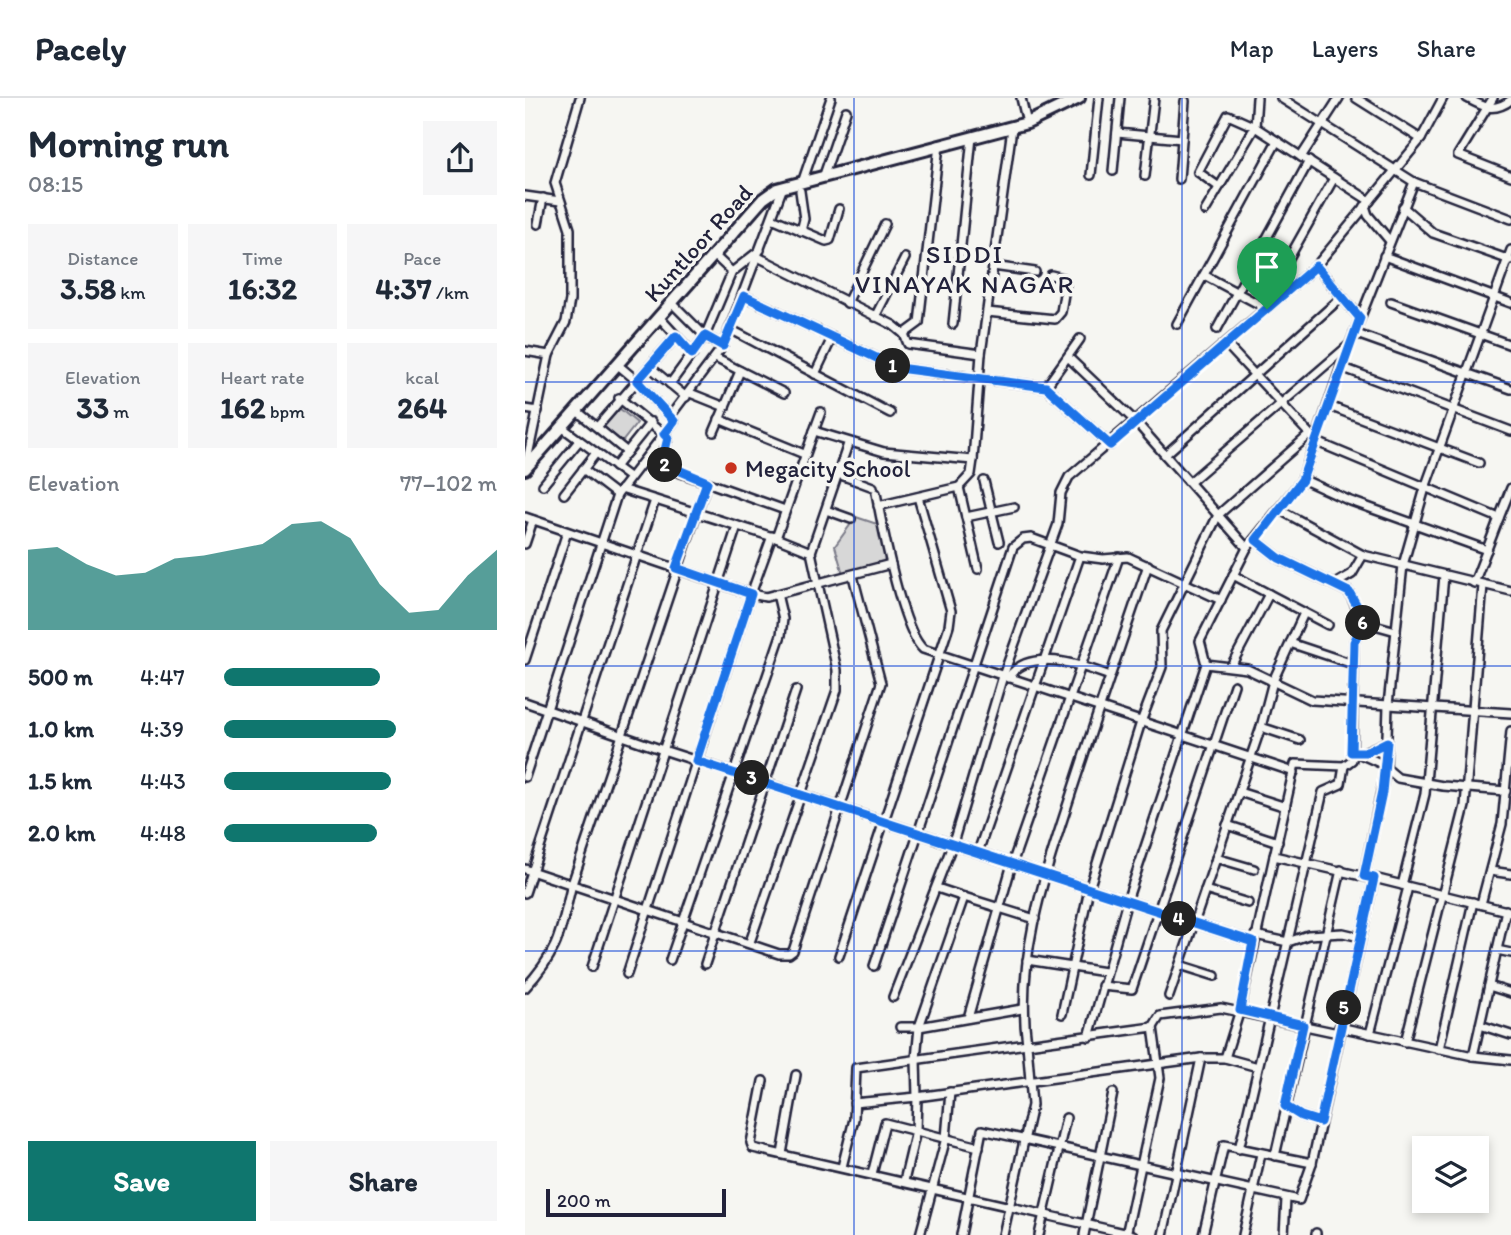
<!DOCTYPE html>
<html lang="en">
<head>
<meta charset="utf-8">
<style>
	body { margin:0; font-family:Itim,sans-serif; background:#f6f6f7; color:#1f2937; height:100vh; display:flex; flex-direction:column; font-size:26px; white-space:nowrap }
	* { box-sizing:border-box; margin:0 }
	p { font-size:23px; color:#747a83 }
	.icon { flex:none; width:38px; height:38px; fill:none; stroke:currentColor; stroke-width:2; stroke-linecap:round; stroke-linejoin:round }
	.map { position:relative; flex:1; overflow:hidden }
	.panel { display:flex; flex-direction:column; background:#fff; width:525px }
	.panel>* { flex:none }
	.tools { position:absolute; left:887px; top:1038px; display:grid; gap:14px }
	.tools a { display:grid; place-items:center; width:77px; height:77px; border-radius:0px; background:#fff; box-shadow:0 4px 10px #0003; font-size:35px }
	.scale { position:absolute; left:21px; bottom:18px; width:180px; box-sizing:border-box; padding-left:7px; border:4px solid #22223b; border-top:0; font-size:19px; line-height:24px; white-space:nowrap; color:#22223b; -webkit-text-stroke:5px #f6f6f2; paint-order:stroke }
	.pin { position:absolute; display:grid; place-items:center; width:60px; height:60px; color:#fff; margin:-72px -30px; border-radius:50% 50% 50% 0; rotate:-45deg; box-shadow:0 0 7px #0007 }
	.pin .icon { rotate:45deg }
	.km { position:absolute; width:35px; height:35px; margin:-18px; border-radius:50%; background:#222; color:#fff; font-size:19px; line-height:35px; text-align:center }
	.round { display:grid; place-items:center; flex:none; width:74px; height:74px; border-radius:0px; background:#f6f6f7 }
	.overview { display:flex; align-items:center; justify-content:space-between; height:119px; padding:0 28px }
	h1 { font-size:38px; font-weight:800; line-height:52px }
	.metrics { display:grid; grid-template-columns:repeat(3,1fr); gap:10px; height:119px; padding:7px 28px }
	.metrics div { display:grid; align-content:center; border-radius:0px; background:#f6f6f7; text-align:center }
	.metrics b { font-size:30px; font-weight:800 }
	.metrics small { font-size:19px; font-weight:400 }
	.metrics p { font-size:19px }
	.chart { height:196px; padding:14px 28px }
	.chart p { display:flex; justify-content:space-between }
	.chart svg { width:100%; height:126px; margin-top:7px; fill:#0f766e; opacity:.7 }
	.primary-button { display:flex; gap:14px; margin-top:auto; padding:14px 28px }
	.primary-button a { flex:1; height:80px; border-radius:0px; background:#0f766e; color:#fff; font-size:28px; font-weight:800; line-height:80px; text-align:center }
	.primary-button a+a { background:#f6f6f7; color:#1f2937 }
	ul { padding:0 28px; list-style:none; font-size:23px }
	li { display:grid; grid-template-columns:112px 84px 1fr; align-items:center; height:52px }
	li i { height:18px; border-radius:9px; background:#0f766e }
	header { display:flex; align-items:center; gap:42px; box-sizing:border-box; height:98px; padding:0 35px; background:#fff; border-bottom:2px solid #e0e1e3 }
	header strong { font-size:33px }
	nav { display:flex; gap:38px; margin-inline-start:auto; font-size:24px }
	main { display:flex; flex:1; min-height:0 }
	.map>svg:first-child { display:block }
	.green { fill:#d7d7d7; stroke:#7c7c89; stroke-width:2 }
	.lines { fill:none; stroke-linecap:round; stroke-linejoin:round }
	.street-casing { stroke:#22223b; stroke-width:12 }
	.secondary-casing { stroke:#22223b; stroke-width:16 }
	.street { stroke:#f6f6f2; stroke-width:7 }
	.secondary { stroke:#f6f6f2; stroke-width:10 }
	.route-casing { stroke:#fff; stroke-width:14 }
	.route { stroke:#1a73e8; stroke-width:9 }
	.grid { fill:none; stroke:#1d4ed8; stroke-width:2; stroke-opacity:0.55 }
	.poi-dot { fill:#c8321e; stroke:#f6f6f2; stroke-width:2.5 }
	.labels { text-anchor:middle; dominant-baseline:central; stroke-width:7; stroke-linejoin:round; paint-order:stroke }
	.street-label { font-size:24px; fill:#22223b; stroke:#f6f6f2 }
	.poi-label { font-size:24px; fill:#22223b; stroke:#f6f6f2; text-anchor:start }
	.neighbourhood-label { font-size:26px; letter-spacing:2px; fill:#22223b; stroke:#f6f6f2 }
</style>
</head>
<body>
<header>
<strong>Pacely</strong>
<nav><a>Map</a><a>Layers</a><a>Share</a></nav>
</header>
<main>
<section class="panel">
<div class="overview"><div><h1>Morning run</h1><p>08:15</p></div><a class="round"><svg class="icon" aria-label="share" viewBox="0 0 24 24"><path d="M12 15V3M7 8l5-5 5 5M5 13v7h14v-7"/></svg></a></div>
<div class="metrics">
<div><p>Distance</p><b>3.58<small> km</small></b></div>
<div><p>Time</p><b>16:32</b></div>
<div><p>Pace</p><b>4:37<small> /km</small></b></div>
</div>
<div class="metrics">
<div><p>Elevation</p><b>33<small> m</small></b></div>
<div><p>Heart rate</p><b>162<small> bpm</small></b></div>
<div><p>kcal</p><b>264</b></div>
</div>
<div class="chart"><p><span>Elevation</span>77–102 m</p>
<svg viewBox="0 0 160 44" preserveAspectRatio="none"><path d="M0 44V16L10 15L20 21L30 25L40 24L50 19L60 18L70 16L80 14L90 7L100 6L110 12L120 28L130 38L140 37L150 25L160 16V44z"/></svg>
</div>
<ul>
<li><b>500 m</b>4:47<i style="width:57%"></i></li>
<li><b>1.0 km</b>4:39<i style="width:63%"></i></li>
<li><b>1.5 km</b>4:43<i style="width:61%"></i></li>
<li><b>2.0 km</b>4:48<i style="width:56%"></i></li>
</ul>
<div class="primary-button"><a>Save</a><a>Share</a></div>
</section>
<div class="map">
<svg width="986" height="1137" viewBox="0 0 986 1137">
	<rect width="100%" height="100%" fill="#f6f6f2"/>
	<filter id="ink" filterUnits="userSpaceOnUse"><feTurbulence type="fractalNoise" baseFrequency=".0143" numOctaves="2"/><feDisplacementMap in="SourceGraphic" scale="14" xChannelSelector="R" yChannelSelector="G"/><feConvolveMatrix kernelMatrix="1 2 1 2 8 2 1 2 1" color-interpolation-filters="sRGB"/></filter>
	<g filter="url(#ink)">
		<g class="green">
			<path d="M94 310 112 325 97 344 78 328Z"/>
			<path d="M331 419 358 428 363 464 318 476 310 448Z"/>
		</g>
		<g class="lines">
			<g class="street-casing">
				<g id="street">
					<path d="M496 0 502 25"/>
					<path d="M756 0 889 84 986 121"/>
					<path d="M831 0 896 41"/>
					<path d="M942 0C958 9 969 15 986 2"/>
					<path d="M968 0 933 57 986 78"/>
					<path d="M592 35 657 41"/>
					<path d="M776 59 814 0"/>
					<path d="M588 73 595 0"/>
					<path d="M299 77 321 13"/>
					<path d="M566 77 574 0"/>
					<path d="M620 78 629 0"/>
					<path d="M654 81 660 3"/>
					<path d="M278 82 306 0"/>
					<path d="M694 89 673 74 703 17 730 29 845 103"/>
					<path d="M275 93 279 121 276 133"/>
					<path d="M0 98 35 103"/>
					<path d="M840 108 843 117 865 143"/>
					<path d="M878 109 908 135 985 162"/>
					<path d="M680 113 730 29 732 0"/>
					<path d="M247 120 301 143 305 142 314 111"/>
					<path d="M13 126 18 100"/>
					<path d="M859 158 986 205"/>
					<path d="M233 159 368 227 379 236 383 246 456 256"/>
					<path d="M468 168 510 174"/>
					<path d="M791 168 835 220"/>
					<path d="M207 174 235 152"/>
					<path d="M679 177 739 209"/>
					<path d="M219 198 373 270 521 289 585 347"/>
					<path d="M866 204 986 247"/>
					<path d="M322 205 360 126"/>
					<path d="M148 206 180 238 198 248"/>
					<path d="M737 208 809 80"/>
					<path d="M462 214 530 221 536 214 541 184 538 180 526 177"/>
					<path d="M350 219 380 160"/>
					<path d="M135 220 168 256"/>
					<path d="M428 226 447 39"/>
					<path d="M652 226 752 43"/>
					<path d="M205 231 365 315"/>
					<path d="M692 231 784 63"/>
					<path d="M829 235 986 291"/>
					<path d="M379 236 394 225 414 47"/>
					<path d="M701 246 792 344 974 420 986 390"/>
					<path d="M0 253 24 257"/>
					<path d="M190 260 259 295"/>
					<path d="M544 260 611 324 722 450"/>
					<path d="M125 269 161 299"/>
					<path d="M816 269 986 333"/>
					<path d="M290 276 307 240"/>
					<path d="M145 286 180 238 207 174 190 158"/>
					<path d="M521 289 555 241"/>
					<path d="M165 295 200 309"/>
					<path d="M94 300 143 340 138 360 145 371 260 412"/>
					<path d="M804 308 954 365"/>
					<path d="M0 311 13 313"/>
					<path d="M52 313 102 354"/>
					<path d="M146 317 198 248 258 89"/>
					<path d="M194 321 279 356"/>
					<path d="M73 328 151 238"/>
					<path d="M38 330 104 379"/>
					<path d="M289 333 296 314"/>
					<path d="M189 334 215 273"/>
					<path d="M640 357 817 199"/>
					<path d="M1 367 24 257 41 224 45 202V131L30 85 55 0"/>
					<path d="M90 369 126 324"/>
					<path d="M58 371 92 397"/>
					<path d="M313 376 348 389"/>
					<path d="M777 381 823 402 962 452"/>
					<path d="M459 383 474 444"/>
					<path d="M665 384 823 248"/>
					<path d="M18 387 54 343"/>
					<path d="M434 389 453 471"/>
					<path d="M96 391 251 440 289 333 359 354 448 362 456 256 487 30"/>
					<path d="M351 395C357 427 377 532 398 551L769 674"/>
					<path d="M39 396 71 355"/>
					<path d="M353 408 434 389 446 376 448 362"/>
					<path d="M301 412 326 421"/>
					<path d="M755 412 838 457 986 493"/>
					<path d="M0 419 226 496 102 876"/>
					<path d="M441 419 489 409"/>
					<path d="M247 438 226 496 241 499 366 466"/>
					<path d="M251 440 286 454 323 346"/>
					<path d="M731 442 754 460 824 494 834 515 846 526 871 533"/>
					<path d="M0 446 8 422"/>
					<path d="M555 458 578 461 603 459 696 502"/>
					<path d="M949 485 974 420"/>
					<path d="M810 486 827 476 838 457"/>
					<path d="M744 496 803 527"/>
					<path d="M765 545 828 566"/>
					<path d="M0 562 42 434"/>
					<path d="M681 566 722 571 787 602 986 615"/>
					<path d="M706 568 744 496 708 477"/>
					<path d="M483 580C504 547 558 568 585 578"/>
					<path d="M0 604 138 652 728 844"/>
					<path d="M736 629 775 642"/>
					<path d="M837 655 862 644"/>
					<path d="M835 656 855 665 873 680 918 688 981 693"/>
					<path d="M0 679 92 397 149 323 112 283 93 267"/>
					<path d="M714 694 761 709"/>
					<path d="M702 727 753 744"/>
					<path d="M749 758 770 666 819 668 827 662 829 544 840 522"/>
					<path d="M691 760 729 771"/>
					<path d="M0 771 254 856H264L268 853 356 585 328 478"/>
					<path d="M965 773 986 776"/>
					<path d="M839 778 861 670 863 607 878 467 900 390 986 152"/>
					<path d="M877 787 900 696 919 477"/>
					<path d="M412 790 439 799 394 929 391 961 392 999 676 960H700L733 969"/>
					<path d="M680 792 723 805"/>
					<path d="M0 795 130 402"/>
					<path d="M439 799 510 821"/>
					<path d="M956 806 977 726 986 633"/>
					<path d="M730 837 763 844 783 837 818 835 835 839"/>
					<path d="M225 844 312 592V572L286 454"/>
					<path d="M972 852 986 855"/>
					<path d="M314 858 424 528 426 513 393 399"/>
					<path d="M145 862 256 537 258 521 252 496"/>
					<path d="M502 862 580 874"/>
					<path d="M180 866 271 592"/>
					<path d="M655 867 690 878"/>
					<path d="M349 868 488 449 498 441 506 440 555 458 453 754"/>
					<path d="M67 869 212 428"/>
					<path d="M577 888 607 891 709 587"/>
					<path d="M964 888 986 895"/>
					<path d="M0 890C35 852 35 835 47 786L182 384"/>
					<path d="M644 898 736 629 748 583 779 515"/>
					<path d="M368 899 428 745 478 578 533 426 536 395 544 379 791 168 896 41 918 0"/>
					<path d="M537 916 564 791 616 624 637 569 636 533 693 417 783 338"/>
					<path d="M443 920 487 766 594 459"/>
					<path d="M955 927 986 937"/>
					<path d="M375 929H394L497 911"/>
					<path d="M628 929 635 918 696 910 813 935"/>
					<path d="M814 929 948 958 986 962"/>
					<path d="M845 936 883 789"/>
					<path d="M564 939 602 803 681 566 675 543 722 450 777 382 816 269 889 84"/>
					<path d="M880 944 940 708 958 487"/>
					<path d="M914 951 948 804"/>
					<path d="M948 958 981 812"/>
					<path d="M700 960 715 912 749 758 841 779"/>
					<path d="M238 983 226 1045 228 1050 608 1137"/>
					<path d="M329 1005 392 999 391 1033 379 1083"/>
					<path d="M760 1008 776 1018 795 1024"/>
					<path d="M714 1051 798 694 816 686 819 668"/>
					<path d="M257 1056 271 977"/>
					<path d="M750 1058 816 772"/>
					<path d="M317 1069 329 1021 331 970 502 946C490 861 520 776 546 696 571 619 597 543 623 467"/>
					<path d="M347 1076 360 1025 454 1049"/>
					<path d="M395 1137 421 1040 425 994"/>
					<path d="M436 1137 457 1032 774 1102 787 1065 849 780 986 814"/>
					<path d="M478 1137 507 1007 502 946 628 929 635 980 601 1137"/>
					<path d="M514 1137 541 1020"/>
					<path d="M559 1137 588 995"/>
					<path d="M638 1137 676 960"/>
					<path d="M678 1137 699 1047 787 1065"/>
					<path d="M718 1137 736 1056"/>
					<path d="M759 1137 761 1101"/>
					<path d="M791 1137V1135"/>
				</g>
			</g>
			<g class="secondary-casing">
				<path id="secondary" d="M0 371 238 101 252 91 502 25 554 0"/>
			</g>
			<use href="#street" class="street"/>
			<use href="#secondary" class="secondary"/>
		</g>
	</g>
	<g class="lines" filter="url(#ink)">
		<g class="route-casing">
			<path id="route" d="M791 168 835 220 777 382 731 442 754 460 824 494 840 522 829 544 826 654H842L862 644 857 694 839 778 849 780 795 1024 776 1018 760 1008 778 927 715 912 728 844 171 663 226 496 151 470 182 384 139 366 138 360 143 340 139 336 149 323 112 283 151 238 167 256 180 238 198 248 219 198 373 270 521 289 585 347Z"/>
		</g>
		<use href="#route" class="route"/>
	</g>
	<path class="grid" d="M329 0V1137M657 0V1137M0 284H986M0 568H986M0 853H986"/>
	<circle class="poi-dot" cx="206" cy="370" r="7"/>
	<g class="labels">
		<g class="street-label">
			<text transform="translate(173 145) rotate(-48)">Kuntloor Road</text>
		</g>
		<g class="poi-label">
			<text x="220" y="370">Megacity School</text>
		</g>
		<g class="neighbourhood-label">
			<text x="440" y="156">SIDDI<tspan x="440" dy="30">VINAYAK NAGAR</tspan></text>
		</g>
	</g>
</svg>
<div class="tools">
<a><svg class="icon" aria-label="layers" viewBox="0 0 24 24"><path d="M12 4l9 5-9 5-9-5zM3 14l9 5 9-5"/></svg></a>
</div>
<div class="scale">200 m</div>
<div class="pin" style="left:742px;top:211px;background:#1e9e55"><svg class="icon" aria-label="arrive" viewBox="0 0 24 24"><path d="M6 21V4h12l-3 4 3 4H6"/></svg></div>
<b class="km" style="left:368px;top:268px">1</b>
<b class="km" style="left:140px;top:367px">2</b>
<b class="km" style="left:227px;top:680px">3</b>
<b class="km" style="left:654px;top:821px">4</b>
<b class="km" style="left:819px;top:910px">5</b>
<b class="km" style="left:838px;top:525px">6</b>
</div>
</main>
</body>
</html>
